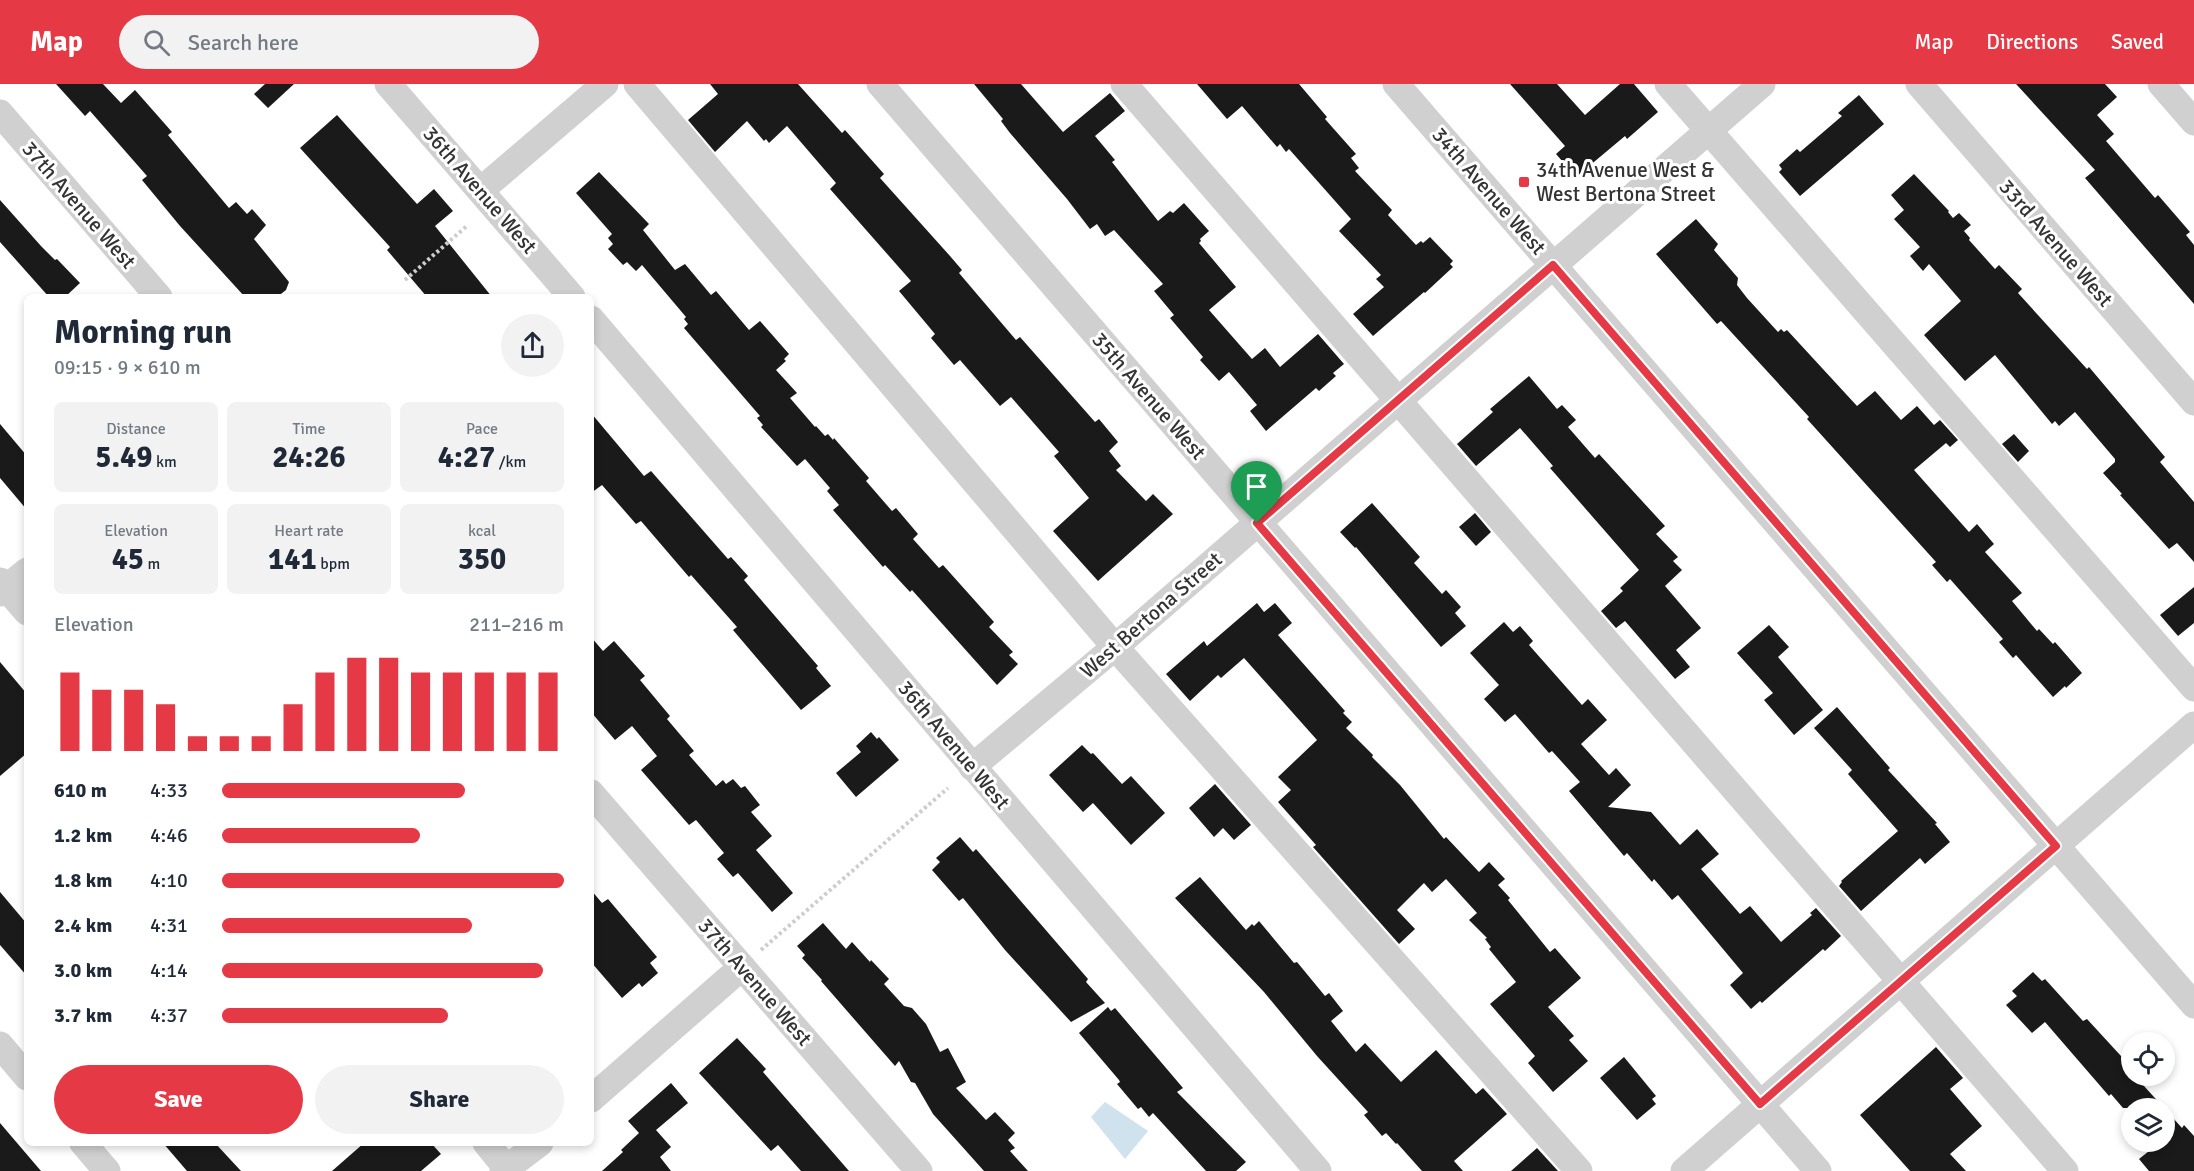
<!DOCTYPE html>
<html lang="en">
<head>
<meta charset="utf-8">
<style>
	body { margin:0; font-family:Signika,sans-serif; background:#f2f2f3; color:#1f2937; height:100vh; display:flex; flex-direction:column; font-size:22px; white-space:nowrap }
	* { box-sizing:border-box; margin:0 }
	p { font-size:20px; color:#747a83 }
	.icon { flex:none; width:33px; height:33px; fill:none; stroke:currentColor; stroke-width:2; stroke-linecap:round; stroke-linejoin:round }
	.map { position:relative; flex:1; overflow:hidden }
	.sheet { position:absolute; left:24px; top:210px; width:570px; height:852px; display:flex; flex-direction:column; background:#fff; border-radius:9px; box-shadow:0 3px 9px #0003 }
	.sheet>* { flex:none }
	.fabs { position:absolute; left:2121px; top:948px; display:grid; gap:12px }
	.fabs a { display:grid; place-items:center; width:54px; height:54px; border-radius:50%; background:#fff; box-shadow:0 3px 9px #0003; font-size:30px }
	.pin { position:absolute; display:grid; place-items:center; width:51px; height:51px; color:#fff; margin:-62px -26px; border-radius:50% 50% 50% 0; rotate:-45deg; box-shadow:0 0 6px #0007 }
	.pin .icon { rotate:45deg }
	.round { display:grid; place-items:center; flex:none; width:63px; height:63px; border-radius:32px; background:#f2f2f3 }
	.overview { display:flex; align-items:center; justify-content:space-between; height:102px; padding:0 30px }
	h1 { font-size:33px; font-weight:700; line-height:45px }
	.stats { display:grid; grid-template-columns:repeat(3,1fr); gap:9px; height:102px; padding:6px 30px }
	.stats div { display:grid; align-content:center; border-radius:9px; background:#f2f2f3; text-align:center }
	.stats b { font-size:30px; font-weight:700 }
	.stats small { font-size:16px; font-weight:400 }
	.stats p { font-size:16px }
	.chart { height:168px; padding:12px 30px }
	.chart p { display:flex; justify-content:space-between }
	.chart svg { width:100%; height:108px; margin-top:6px; stroke:#e63946; stroke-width:6 }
	.action { display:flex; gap:12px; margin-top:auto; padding:12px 30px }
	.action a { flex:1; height:69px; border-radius:36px; background:#e63946; color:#fff; font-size:24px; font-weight:700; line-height:69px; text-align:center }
	.action a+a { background:#f2f2f3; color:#1f2937 }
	ul { padding:0 30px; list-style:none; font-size:20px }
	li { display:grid; grid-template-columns:96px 72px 1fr; align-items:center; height:45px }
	li i { height:15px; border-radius:8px; background:#e63946 }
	header { display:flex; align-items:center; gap:36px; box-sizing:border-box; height:84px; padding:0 30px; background:#e63946; color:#fff }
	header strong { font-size:28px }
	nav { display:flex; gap:33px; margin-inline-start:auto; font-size:21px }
	.search { width:420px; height:54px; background:#f2f2f3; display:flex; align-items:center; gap:15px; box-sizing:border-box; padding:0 21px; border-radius:33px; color:#747a83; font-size:22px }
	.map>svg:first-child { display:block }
	.water { fill:#cfe2ee }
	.building { fill:#1a1a1a }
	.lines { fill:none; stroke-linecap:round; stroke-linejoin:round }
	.path { stroke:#cdcdcd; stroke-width:4; stroke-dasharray:3 3; stroke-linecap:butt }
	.minor { stroke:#d0d0d0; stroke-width:27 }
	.route-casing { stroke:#fff; stroke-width:12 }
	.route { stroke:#e63946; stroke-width:8 }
	.poi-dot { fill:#e63946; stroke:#fff; stroke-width:2 }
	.labels { text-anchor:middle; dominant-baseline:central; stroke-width:6; stroke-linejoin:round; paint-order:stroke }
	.poi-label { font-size:21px; fill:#333; stroke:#fff; text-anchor:start }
	.street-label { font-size:21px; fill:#333; stroke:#fff }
</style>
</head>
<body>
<header>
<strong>Map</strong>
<div class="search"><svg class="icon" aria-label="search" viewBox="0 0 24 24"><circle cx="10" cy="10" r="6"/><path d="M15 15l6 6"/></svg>Search here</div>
<nav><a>Map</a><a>Directions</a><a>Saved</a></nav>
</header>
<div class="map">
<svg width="2194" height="1087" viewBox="0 0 2194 1087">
	<rect width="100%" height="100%" fill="#fff"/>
	<path class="water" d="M1105 1018 1148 1047 1125 1075 1091 1033Z"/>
	<g class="building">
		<path d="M56 0H103L121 19 135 6 172 48 168 51 229 124 236 118 247 130 252 125 266 141 254 155 289 198 286 206 277 213H245L180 142 142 96 147 92 90 27 85 32Z"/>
		<path d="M265 0H294L268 24 254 10Z"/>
		<path d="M710 0H798L842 49 845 46 884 90 880 94 950 172 962 186 959 189 1016 256 1020 253 1095 338 1099 335 1118 358 1109 367 1121 382 1116 386 1146 417 1153 410 1173 430 1098 497 1053 447 1089 414 1054 372 1059 368 1011 313 1000 322 960 276 954 281 931 254 935 250 899 207 911 197 830 105 836 99 787 42 769 59 766 55 764 57 747 37 715 68 688 36 718 10Z"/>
		<path d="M974 0H1021L1063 48 1110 9 1125 27 1095 52 1115 76 1112 78 1158 137 1170 127 1173 129 1184 119 1209 147 1200 155 1201 157 1199 159 1236 203 1209 226 1252 275 1265 264 1280 283 1318 250 1344 280 1333 289 1336 292 1319 307 1316 304 1266 347 1250 327 1257 321 1229 288 1219 297 1200 276 1203 273 1170 234 1174 231 1154 207 1163 200 1114 146 1105 152 1097 140 1090 145 1067 115 1010 49 1001 37 1003 35Z"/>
		<path d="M1197 0H1299L1327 33 1325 35 1356 70 1351 74 1359 84 1355 87 1392 126 1388 131 1416 161 1421 157 1423 159 1430 153 1453 177 1450 180 1453 183 1425 209 1424 208 1373 252 1353 230 1384 203 1376 195 1381 191 1339 147 1351 135 1289 65 1286 68 1280 60 1277 63 1242 22 1227 35Z"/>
		<path d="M1510 0H1557L1585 31 1620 0H1634L1658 28 1627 55 1625 52 1576 93 1556 70 1565 62Z"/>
		<path d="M2016 0H2105L2117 13 2097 31 2114 50 2106 57 2155 114 2158 111 2190 148 2186 151 2194 161V220L2085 94 2095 86Z"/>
		<path d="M1859 11 1884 40 1800 112 1779 88 1782 85 1779 81 1797 65 1800 68 1842 32 1838 29Z"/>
		<path d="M337 31 417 120 434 105 453 127 435 142 492 213H427L387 166 390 163 300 64Z"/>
		<path d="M599 88 649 140 643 146 675 186 685 180 711 211 716 207 749 246 760 237 789 270 784 275 786 277 776 286 797 309 790 314 815 343 816 342 825 352 828 350 833 356 834 354 869 394 866 397 892 427 896 424 918 450 913 455 939 484 943 481 994 538 989 543 1013 568 1009 571 1018 580 997 601 912 506 910 508 885 481 883 483 833 426 839 421 827 407 830 404 805 375 797 382 761 343 763 341 757 334 760 332 684 244 688 240 684 235 686 233 642 181 636 187 627 178 623 181 608 165 613 160 608 154 612 150 576 109Z"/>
		<path d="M1914 90 1949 127 1948 128 1953 134 1959 129 1971 141 1964 147 1970 154 1969 156 1995 185 1999 181 2022 205 2018 209 2087 285 2089 283 2165 373 2160 378 2194 418V478L2177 459 2169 465 2120 411 2122 410 2103 389 2115 378V375L2075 328 2059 342 2055 337 2052 340 1995 271 1965 297 1924 251 1961 217 1929 180 1923 187 1910 172 1920 163 1894 135 1904 126 1891 111Z"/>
		<path d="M0 116 41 162 55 176 57 175 80 199 65 213H49L0 158Z"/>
		<path d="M1696 135 1718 160 1714 166 1738 194 1737 201 1747 214 1778 248 1781 245 1784 248 1787 246 1857 322 1875 307 1901 336 1917 322 1934 341 1940 336 1958 356 1950 363 1946 359 1914 386 1969 448 1977 440 1994 460 1985 468 2022 509 2012 517 2037 547 2039 545 2053 560 2055 558 2082 589 2066 604 2065 602 2053 613 2016 571 2013 574 1999 558 2003 555 1950 495 1947 498 1932 481 1936 478 1807 335 1809 333 1721 237 1717 240 1656 170Z"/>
		<path d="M1529 292 1557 325 1562 321 1576 336 1568 343 1595 374 1599 370 1665 442 1656 450 1678 473 1673 477 1682 486 1665 502 1701 544 1676 566 1690 583 1675 595 1625 537 1616 544 1601 527 1623 507 1620 504 1639 486 1550 384 1553 382 1520 344 1476 382 1457 360 1493 328 1490 325Z"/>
		<path d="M591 329 644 392 651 387 728 475 731 473 748 492 744 496 818 582 816 584 831 602 801 626 733 546 737 543 691 491 689 493 641 437 636 440 602 401 591 409Z"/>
		<path d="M0 340 27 372V426L0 394Z"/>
		<path d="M2014 350 2029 367 2018 378 2002 360Z"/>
		<path d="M1372 419 1420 473 1414 479 1442 510 1446 506 1461 523 1455 529 1466 542 1441 563 1356 463 1355 464 1340 448Z"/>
		<path d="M1475 429 1491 448 1476 462 1459 443Z"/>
		<path d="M2194 503V539L2178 552 2160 531Z"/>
		<path d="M1257 519 1264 528 1275 519 1292 539 1278 551 1345 627 1343 629 1352 638 1346 644 1373 671 1372 673 1400 701 1444 755 1446 753 1479 788 1489 778 1505 795 1498 801 1510 814 1508 816 1550 868 1555 864 1581 894 1548 923 1574 952 1569 956 1588 977 1553 1008 1528 979 1535 972 1490 920 1516 898 1489 865 1491 863 1485 855 1487 854 1469 836 1477 829 1446 795 1432 808 1424 799 1397 826 1415 845 1399 860 1313 763 1316 761 1278 718 1291 706 1278 693 1317 656 1244 574 1221 594 1218 591 1190 617 1166 590 1204 557 1207 562Z"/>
		<path d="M1504 538 1513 548 1520 542 1533 557 1529 561 1582 621 1588 615 1607 636 1581 660 1609 691 1616 684 1631 701 1608 723 1651 728 1680 761 1697 745 1719 770 1701 785 1740 830 1750 822 1781 858 1812 831 1810 829 1816 824 1841 852 1825 867 1823 865 1762 919 1760 917 1751 925 1730 901 1743 889 1678 811 1672 816 1654 795 1652 798 1627 769 1624 772 1569 707 1580 698 1552 667 1549 669 1515 630 1505 638 1484 615 1499 601 1470 569Z"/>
		<path d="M1769 541 1789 563 1778 573 1823 626 1794 651 1764 616 1773 609 1737 569Z"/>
		<path d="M591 553 603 567 614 557 645 592 640 596 670 632 667 635 694 667 689 671 716 702 723 696 726 700 733 695 741 704 745 702 760 721 751 728 772 752 756 766 793 809 772 828 738 789 733 793 717 775 724 769 696 736 689 741 641 686 657 672 632 642 615 656 591 628Z"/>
		<path d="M0 578 27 610V669L0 692Z"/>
		<path d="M1837 623 1890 684 1888 686 1937 739 1935 740 1950 758 1925 780 1920 774 1861 827 1839 802 1842 798 1841 797 1898 747 1848 690 1852 686 1814 644Z"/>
		<path d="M871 648 877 655 879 653 899 676 856 713 836 689 861 668 856 662Z"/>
		<path d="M1082 661 1091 670 1093 669 1122 700 1131 692 1165 729 1131 761 1093 719 1083 728 1049 691Z"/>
		<path d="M1215 700 1251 741 1234 756 1223 744 1214 753 1189 724Z"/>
		<path d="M960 753 973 768 976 765 1088 895 1086 898 1105 919 1071 938 1005 866 963 814 959 817 932 786 940 778 936 774Z"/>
		<path d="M1200 793 1246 846 1252 840 1254 842 1259 837 1294 879 1297 878 1325 912 1329 909 1343 927 1331 937 1356 968 1365 959 1401 998 1436 966 1476 1010 1483 1004 1507 1030 1454 1077 1463 1087H1422L1397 1059 1396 1060 1386 1049 1382 1052 1364 1031 1368 1028 1317 972 1264 908 1175 814Z"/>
		<path d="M591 806 602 819 608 815 657 873 650 879 658 889 642 903 639 899 622 914 591 878Z"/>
		<path d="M0 808 27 840V892L0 861Z"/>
		<path d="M823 839 846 865 852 858 870 878 871 876 889 895 884 900 904 922 912 924 926 940 940 968 948 964 966 998 956 1004 986 1036 995 1028 1015 1049 1008 1056 1015 1064 1010 1067 1028 1087H984L933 1030 915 999 911 998 899 977 895 982 821 897 822 896 802 874 805 871 797 862Z"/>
		<path d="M2033 888 2042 897 2045 895 2083 937 2087 935 2132 984V992H2135L2182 1044 2184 1041 2194 1052V1087H2149L2139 1075 2159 1059 2157 1058H2164V1024H2132V1028L2128 1024H2123L2111 1010 2109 1012 2045 938 2032 949 2006 921 2017 912 2012 907Z"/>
		<path d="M1108 923 1111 927 1115 924 1183 1004 1177 1008 1246 1078 1236 1087H1206L1153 1029 1149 1033 1141 1023 1138 1025 1117 1000 1120 998 1119 996 1079 949Z"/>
		<path d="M737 954 766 985 763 988 849 1087H801L778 1061 771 1067 699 989Z"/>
		<path d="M1936 963 1963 994 1950 1005 1982 1042 1950 1070 1966 1087H1910L1860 1031Z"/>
		<path d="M1624 973 1656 1012 1652 1015 1656 1020 1637 1036 1600 994Z"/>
		<path d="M671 999 688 1019 656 1046 671 1063 660 1073 671 1087H602L623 1068 621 1066 639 1049 628 1037Z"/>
		<path d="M0 1039 41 1087H0Z"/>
		<path d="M163 1059H215L241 1087H187Z"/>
		<path d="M364 1059H431L441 1070 421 1087H332Z"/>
		<path d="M1537 1064 1558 1087H1511Z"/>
	</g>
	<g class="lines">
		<g class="path">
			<path d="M405 196 468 141"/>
			<path d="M761 866 948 704"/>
		</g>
		<g class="minor">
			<path d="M388 0 572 213"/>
			<path d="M637 0 1115 563 1579 1087"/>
			<path d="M880 0 1818 1087"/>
			<path d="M1124 0 2065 1087"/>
			<path d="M1396 0 2194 921"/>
			<path d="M1668 0 2194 604"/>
			<path d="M1919 0 2194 318"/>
			<path d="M2161 0 2194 38"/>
			<path d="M0 29 159 213"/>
			<path d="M481 106 605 0"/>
			<path d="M591 235 1318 1087"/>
			<path d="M0 497 27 528"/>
			<path d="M0 509 27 487"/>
			<path d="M972 683 1115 563 1762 0"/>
			<path d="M591 709 919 1087"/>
			<path d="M0 961 27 993"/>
			<path d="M591 1015 742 883"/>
			<path d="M83 1059 107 1087"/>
			<path d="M486 1059 509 1087"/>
			<path d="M503 1087 540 1059"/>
			<path d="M1684 1087 2194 641"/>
		</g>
	</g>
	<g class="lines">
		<g class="route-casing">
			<path id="route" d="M1553 181 2056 762 1760 1020 1257 439Z"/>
		</g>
		<use href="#route" class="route"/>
	</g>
	<rect class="poi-dot" x="1518" y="92" width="12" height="12" rx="3"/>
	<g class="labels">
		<g class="poi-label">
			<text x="1536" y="86">34th Avenue West &amp;<tspan x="1536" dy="24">West Bertona Street</tspan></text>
		</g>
		<g class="street-label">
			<text transform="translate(480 106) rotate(49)">36th Avenue West</text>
			<text transform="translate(1489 107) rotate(49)">34th Avenue West</text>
			<text transform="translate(79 121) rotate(49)">37th Avenue West</text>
			<text transform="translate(2056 159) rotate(49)">33rd Avenue West</text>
			<text transform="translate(1149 312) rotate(49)">35th Avenue West</text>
			<text transform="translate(1151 531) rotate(-41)">West Bertona Street</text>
			<text transform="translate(954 661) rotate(50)">36th Avenue West</text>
			<text transform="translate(755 898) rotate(49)">37th Avenue West</text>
		</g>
	</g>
</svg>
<div class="fabs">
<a><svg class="icon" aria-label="locate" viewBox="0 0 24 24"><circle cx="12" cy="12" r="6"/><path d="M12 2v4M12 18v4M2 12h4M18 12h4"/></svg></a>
<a><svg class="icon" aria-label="layers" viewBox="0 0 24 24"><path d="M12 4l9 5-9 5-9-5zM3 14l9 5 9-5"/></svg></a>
</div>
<div class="pin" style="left:1257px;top:439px;background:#1e9e55"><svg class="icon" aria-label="arrive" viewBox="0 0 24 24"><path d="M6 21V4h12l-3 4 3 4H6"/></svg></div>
<section class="sheet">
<div class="overview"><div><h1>Morning run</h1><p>09:15 · 9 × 610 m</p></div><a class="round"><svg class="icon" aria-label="share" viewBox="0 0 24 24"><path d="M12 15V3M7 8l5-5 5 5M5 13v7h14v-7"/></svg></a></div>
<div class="stats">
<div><p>Distance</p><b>5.49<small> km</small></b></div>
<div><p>Time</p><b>24:26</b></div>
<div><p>Pace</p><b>4:27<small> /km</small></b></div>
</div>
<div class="stats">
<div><p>Elevation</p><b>45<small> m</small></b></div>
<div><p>Heart rate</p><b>141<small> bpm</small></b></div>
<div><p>kcal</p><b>350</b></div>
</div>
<div class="chart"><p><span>Elevation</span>211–216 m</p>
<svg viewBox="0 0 160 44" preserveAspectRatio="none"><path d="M5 44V12M15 44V19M25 44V19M35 44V25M45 44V38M55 44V38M65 44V38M75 44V25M85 44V12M95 44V6M105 44V6M115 44V12M125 44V12M135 44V12M145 44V12M155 44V12"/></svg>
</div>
<ul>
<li><b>610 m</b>4:33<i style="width:71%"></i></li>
<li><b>1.2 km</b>4:46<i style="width:58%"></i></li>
<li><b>1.8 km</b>4:10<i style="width:100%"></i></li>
<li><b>2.4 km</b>4:31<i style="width:73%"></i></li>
<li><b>3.0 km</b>4:14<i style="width:94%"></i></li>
<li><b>3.7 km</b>4:37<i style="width:66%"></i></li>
</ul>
<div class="action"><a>Save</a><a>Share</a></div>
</section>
</div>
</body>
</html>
